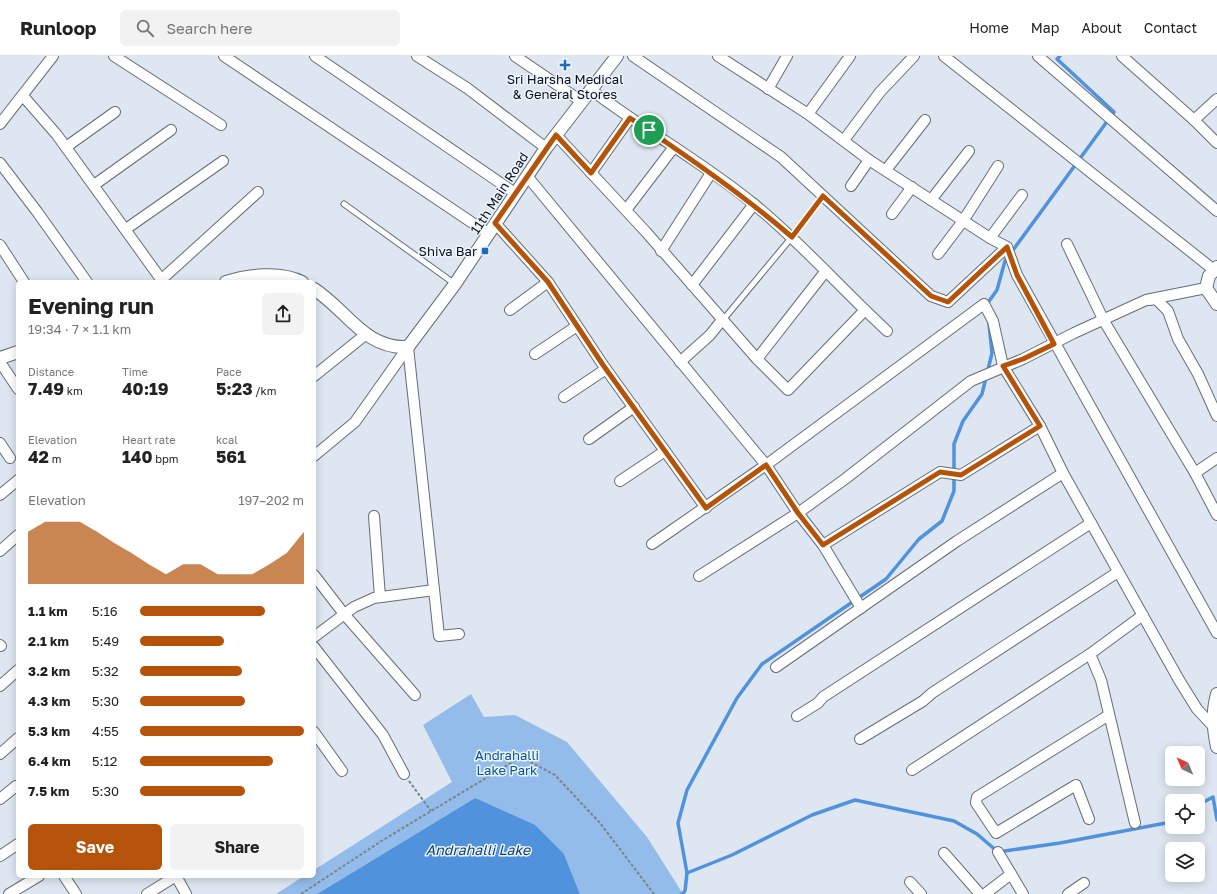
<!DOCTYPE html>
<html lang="en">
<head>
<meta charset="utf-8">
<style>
	body { margin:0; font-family:"Golos Text",sans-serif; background:#f2f2f2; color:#222; height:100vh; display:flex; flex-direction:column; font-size:15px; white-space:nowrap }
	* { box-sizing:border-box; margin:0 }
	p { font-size:13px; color:#767676 }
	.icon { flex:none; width:22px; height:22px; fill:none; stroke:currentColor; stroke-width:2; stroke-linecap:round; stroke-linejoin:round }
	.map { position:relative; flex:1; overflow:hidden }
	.drawer { position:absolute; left:16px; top:224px; width:300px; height:598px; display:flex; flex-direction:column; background:#fff; border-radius:6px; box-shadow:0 2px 10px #0003 }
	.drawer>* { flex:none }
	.needle { width:26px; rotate:316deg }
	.tools { position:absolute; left:1165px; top:690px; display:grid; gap:8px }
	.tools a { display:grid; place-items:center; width:40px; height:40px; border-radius:6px; background:#fff; box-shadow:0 2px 10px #0003; font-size:20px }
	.pin { position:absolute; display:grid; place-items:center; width:34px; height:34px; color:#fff; margin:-17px; border:2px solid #fff; border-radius:50%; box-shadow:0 1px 4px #0007 }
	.round { display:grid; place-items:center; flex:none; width:42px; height:42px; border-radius:6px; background:#f2f2f2 }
	.head { display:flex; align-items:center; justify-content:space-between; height:68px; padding:0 12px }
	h1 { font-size:22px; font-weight:700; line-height:30px }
	.metrics { display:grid; grid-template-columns:repeat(3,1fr); gap:6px; height:68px; padding:4px 12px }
	.metrics div { display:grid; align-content:center }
	.metrics b { font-size:17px; font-weight:700 }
	.metrics small { font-size:11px; font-weight:400 }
	.metrics p { font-size:11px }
	.chart { height:112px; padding:8px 12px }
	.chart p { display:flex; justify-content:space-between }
	.chart svg { width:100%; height:72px; margin-top:4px; fill:#b45309; opacity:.7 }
	.action { display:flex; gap:8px; margin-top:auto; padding:8px 12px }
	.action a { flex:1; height:46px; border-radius:6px; background:#b45309; color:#fff; font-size:16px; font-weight:700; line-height:46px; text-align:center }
	.action a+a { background:#f2f2f2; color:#222 }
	ul { padding:0 12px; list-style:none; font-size:13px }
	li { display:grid; grid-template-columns:64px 48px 1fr; align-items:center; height:30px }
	li i { height:10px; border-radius:5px; background:#b45309 }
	header { display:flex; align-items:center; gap:24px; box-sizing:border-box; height:56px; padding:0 20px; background:#fff; border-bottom:1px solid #e0e0e0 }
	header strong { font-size:19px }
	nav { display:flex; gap:22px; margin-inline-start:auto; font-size:14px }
	.search { width:280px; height:36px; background:#f2f2f2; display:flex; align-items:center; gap:10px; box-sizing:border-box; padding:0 14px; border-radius:6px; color:#767676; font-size:15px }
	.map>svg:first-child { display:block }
	.green { fill:#94bcea }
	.water { fill:#5093dc }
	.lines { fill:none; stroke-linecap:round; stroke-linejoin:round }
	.stream { stroke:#5093dc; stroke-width:3.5 }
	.service-casing { stroke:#656d76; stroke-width:7 }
	.minor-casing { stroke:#656d76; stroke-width:12 }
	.tertiary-casing { stroke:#656d76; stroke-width:14 }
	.path { stroke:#7c8289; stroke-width:2; stroke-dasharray:3 2; stroke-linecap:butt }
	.service { stroke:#fff; stroke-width:5 }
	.minor { stroke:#fff; stroke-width:10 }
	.tertiary { stroke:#fff; stroke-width:12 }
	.route-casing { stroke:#fff; stroke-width:8 }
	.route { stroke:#b45309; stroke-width:5 }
	.poi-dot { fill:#1d6dbb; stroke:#ebf4ff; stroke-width:1.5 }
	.labels { text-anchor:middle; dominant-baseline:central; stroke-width:3; stroke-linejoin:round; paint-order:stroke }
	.poi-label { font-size:13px; fill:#0e1114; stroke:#ebf4ff }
	.street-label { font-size:13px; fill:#0e1114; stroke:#ebf4ff }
	.park-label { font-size:13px; fill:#085396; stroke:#ebf4ff }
	.water-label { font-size:14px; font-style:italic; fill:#103f6f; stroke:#ebf4ff }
</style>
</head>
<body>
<header>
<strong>Runloop</strong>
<div class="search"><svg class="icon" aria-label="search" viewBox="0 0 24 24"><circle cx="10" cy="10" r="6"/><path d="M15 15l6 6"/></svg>Search here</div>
<nav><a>Home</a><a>Map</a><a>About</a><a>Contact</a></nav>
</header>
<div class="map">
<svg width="1217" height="838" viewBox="0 0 1217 838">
	<rect width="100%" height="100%" fill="#dee7f1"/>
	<path class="green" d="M471 638 484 661 515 659 567 686 647 781 683 838H580L564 798 475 742 317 838H276L304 820H314V814L452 726 423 669Z"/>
	<path class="water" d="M475 742 535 769 564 798 580 838H317Z"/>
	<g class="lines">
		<g class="stream">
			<path d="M987 248 997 234 1005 205 1114 56 1057 3 1060 0"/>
			<path d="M1198 749 1213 741 1217 764"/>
			<path d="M687 817 678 767 687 734 737 642 762 608 886 523 919 483 942 465 954 435V388L963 365 982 338 992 297 989 268"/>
			<path d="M682 838 685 835 687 817 732 799 812 759 855 744 954 765 977 778 998 796 1060 787 1166 767 1172 763"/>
		</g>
		<g class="service-casing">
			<g id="service">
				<path d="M344 148 455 228"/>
				<path d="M723 264 792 181 823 140"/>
			</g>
		</g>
		<g class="minor-casing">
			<g id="minor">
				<path d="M114 0 221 69"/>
				<path d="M224 0 489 178"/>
				<path d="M315 0 515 137"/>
				<path d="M417 0 467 32 546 92"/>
				<path d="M515 0 581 45"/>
				<path d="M633 0 781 101 931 240 948 246 1007 191"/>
				<path d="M718 0 808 58 869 104 990 182 1007 191 1017 219 1217 577"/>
				<path d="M944 0 1214 214"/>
				<path d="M1038 0 1217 155"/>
				<path d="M1122 0 1194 64 1217 87"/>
				<path d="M768 33 787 0"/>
				<path d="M23 40 57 79 163 226"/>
				<path d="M808 58 850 0"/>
				<path d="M1194 64 1217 43"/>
				<path d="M0 68 53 0"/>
				<path d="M556 79 646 176 757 303 788 334 865 254C829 219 794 181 755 149 703 106 644 74 590 33"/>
				<path d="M844 84 880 36 914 0"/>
				<path d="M66 91 115 56"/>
				<path d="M0 107 38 157 87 226"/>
				<path d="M886 114 925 64"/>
				<path d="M591 117 630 62"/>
				<path d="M527 120 766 409 984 248 993 265 1003 310 1040 370 1063 417 1179 624 1197 653 1212 669"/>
				<path d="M94 129 171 74"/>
				<path d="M851 130 869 104"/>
				<path d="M931 144 969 95"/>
				<path d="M626 154 674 91"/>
				<path d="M892 158 912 131"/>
				<path d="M495 167 548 226 603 309 706 452"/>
				<path d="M126 173 223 105"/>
				<path d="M990 182 1022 139"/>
				<path d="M1067 188 1104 265 1195 417 1217 459"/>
				<path d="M0 189 24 226"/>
				<path d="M661 195 711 117"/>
				<path d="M938 198 963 165 998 110"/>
				<path d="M162 223 258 136"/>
				<path d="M692 229 754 148"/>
				<path d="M1149 244 1156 243 1168 255 1178 283 1198 318 1217 360"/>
				<path d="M510 254 548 226"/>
				<path d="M865 254 887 275"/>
				<path d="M408 291 439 580 459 578"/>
				<path d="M535 298 577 270"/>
				<path d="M757 303 825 216"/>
				<path d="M0 306 18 333"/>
				<path d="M680 306 710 279 722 264"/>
				<path d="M314 320 365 279"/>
				<path d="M564 341 606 313"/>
				<path d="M589 383 634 351"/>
				<path d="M0 387 10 402"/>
				<path d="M314 400 355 366 408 291"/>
				<path d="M1195 417 1217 402"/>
				<path d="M620 425 665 395"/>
				<path d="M0 439 18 424"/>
				<path d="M374 460 380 541"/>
				<path d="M652 488 766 409 798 457 699 520"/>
				<path d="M823 489 940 416 961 419 1040 370"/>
				<path d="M0 495 18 479"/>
				<path d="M314 519 344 558 415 639"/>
				<path d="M861 552 823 489 798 457 845 423 971 325 1023 303 1074 277 1146 244 1206 232"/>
				<path d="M314 581 354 551 374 542 434 534"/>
				<path d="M0 589 1 590"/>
				<path d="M314 591 383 679 404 718"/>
				<path d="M1090 598 1101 624 1135 767"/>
				<path d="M776 611 957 485 1063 417"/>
				<path d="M0 630 18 614"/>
				<path d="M797 660 818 647 823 641 1091 467"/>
				<path d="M314 676 342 715"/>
				<path d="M860 683 923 645 932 637 1118 516"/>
				<path d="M0 698 18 682"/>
				<path d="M912 714 1090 598 1143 559"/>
				<path d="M0 743 16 730"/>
				<path d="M1089 763 1076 729 996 777 976 747 977 741 1109 659"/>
				<path d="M998 796 1023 838"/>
				<path d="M944 797 980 838"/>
				<path d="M0 800 18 788"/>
				<path d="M64 820 76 838"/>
				<path d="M910 826 921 838"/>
				<path d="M9 838 39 820"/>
				<path d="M147 838 176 820 186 838"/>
				<path d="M985 838 1011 818"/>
				<path d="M1068 838 1084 827"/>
			</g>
		</g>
		<g class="tertiary-casing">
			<g id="tertiary">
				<path d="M1217 211 1209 220 1206 232 1217 248"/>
				<path d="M226 226C249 219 280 215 302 226"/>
				<path d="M314 233C347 254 364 293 408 291L455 228 546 92 617 0"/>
				<path d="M0 302 18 296"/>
				<path d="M1217 638C1212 657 1213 671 1217 691"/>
			</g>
		</g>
		<g class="path">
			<path d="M409 725 431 755"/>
			<path d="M301 838 383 784 521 701 555 719 600 767 654 838"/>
		</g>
		<use href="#service" class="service"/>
		<use href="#minor" class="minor"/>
		<use href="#tertiary" class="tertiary"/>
	</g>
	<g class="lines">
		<g class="route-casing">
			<path id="route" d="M630 62C686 99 741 137 792 181L823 140 931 240 948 246 1007 191 1017 219 1054 288 1023 303 1003 310 1040 370 961 419 940 416 823 489 798 457 766 409 706 452 603 309 548 226 495 167 556 79 591 117Z"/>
		</g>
		<use href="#route" class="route"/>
	</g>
	<g class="poi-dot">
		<path d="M563 3h4v4h4v4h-4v4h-4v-4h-4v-4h4z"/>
		<rect x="481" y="191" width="8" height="8" rx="2"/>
	</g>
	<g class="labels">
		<g class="poi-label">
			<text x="565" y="23">Sri Harsha Medical<tspan x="565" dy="15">&amp; General Stores</tspan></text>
			<text x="477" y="195" text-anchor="end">Shiva Bar</text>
		</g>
		<g class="street-label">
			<text transform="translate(499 137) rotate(-57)">11th Main Road</text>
		</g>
		<g class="park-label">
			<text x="507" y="699">Andrahalli<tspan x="507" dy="15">Lake Park</tspan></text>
		</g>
		<g class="water-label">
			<text x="478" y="793">Andrahalli Lake</text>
		</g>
	</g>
</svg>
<div class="tools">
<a><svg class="needle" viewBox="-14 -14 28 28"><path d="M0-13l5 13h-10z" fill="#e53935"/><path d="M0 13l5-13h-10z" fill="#767676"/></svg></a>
<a><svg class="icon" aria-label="locate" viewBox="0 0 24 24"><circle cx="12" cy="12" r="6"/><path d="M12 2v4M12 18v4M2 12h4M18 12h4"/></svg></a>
<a><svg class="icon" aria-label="layers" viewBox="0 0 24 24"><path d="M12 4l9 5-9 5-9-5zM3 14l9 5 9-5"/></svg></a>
</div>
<div class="pin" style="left:649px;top:74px;background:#1e9e55"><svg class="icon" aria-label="arrive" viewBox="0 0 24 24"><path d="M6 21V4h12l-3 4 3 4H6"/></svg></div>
<section class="drawer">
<div class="head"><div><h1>Evening run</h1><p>19:34 · 7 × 1.1 km</p></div><a class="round"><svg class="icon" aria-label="share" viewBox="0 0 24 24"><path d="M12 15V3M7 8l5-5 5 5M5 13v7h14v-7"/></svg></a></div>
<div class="metrics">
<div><p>Distance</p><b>7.49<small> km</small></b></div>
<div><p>Time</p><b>40:19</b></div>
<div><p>Pace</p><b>5:23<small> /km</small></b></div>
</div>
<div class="metrics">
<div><p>Elevation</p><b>42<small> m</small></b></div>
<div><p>Heart rate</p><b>140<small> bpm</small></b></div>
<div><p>kcal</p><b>561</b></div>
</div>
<div class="chart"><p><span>Elevation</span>197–202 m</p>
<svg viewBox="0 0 160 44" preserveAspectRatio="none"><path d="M0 44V12L10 6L20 6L30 6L40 12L50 19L60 25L70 32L80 38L90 32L100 32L110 38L120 38L130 38L140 32L150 25L160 12V44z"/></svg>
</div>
<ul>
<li><b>1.1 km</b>5:16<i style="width:76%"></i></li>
<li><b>2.1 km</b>5:49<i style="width:51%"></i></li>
<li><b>3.2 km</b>5:32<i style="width:62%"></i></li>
<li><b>4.3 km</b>5:30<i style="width:64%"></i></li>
<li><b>5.3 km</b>4:55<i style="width:100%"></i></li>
<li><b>6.4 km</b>5:12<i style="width:81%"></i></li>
<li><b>7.5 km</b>5:30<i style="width:64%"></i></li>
</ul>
<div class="action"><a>Save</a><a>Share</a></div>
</section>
</div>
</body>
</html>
